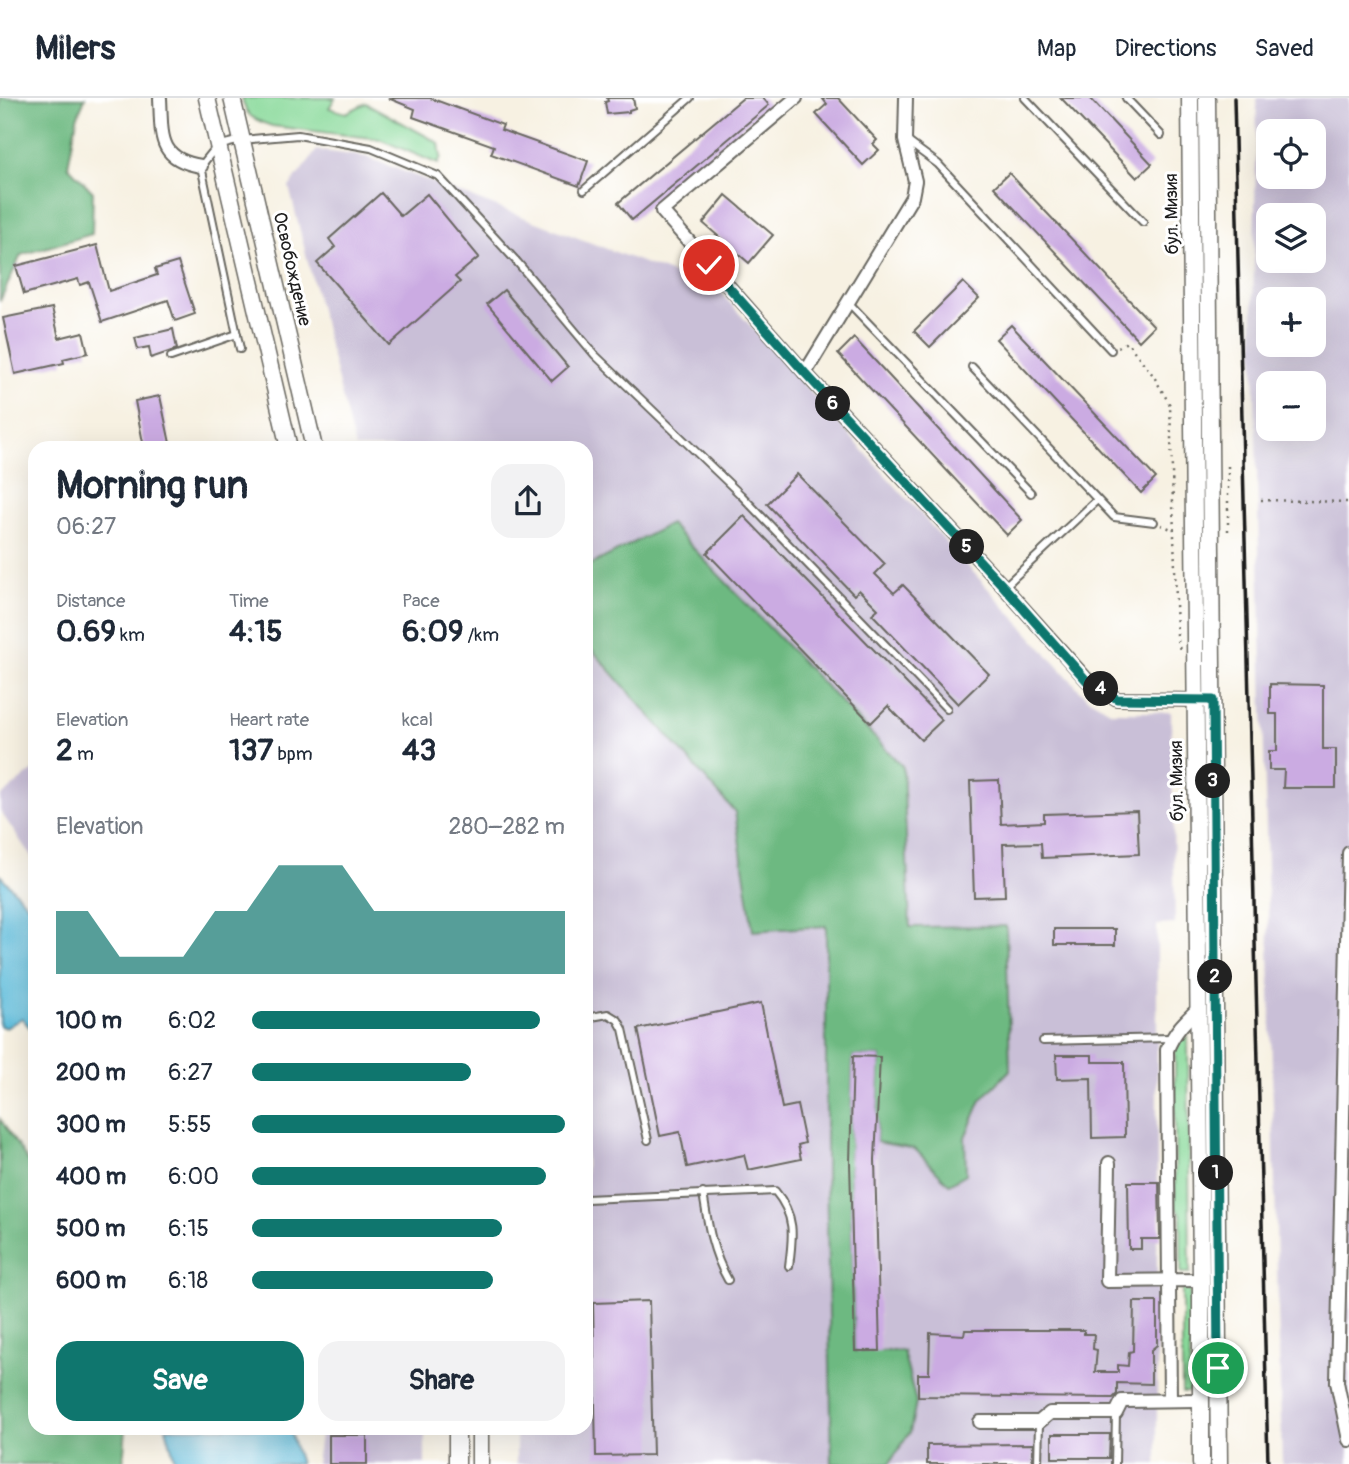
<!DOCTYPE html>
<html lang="en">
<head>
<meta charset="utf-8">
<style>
	body { margin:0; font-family:Pangolin,sans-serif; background:#f2f2f3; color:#1f2937; height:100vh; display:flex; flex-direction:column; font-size:26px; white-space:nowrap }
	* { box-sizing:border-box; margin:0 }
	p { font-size:23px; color:#747a83 }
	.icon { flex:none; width:38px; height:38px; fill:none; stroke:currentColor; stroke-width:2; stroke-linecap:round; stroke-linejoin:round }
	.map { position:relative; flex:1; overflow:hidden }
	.sheet { position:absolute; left:28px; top:343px; width:565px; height:994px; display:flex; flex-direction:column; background:#fff; border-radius:21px; box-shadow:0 7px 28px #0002 }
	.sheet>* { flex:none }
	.tools { position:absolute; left:1256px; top:21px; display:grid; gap:14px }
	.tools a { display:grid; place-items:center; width:70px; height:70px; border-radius:14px; background:#fff; box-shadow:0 7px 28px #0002; font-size:35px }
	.pin { position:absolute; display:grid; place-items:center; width:60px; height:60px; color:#fff; margin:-30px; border:4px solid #fff; border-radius:50%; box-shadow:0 2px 7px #0007 }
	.km { position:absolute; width:35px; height:35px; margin:-18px; border-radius:50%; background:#222; color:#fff; font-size:19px; line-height:35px; text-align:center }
	.round { display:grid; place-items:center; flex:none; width:74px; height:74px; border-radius:21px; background:#f2f2f3 }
	.summary { display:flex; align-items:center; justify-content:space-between; height:119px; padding:0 28px }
	h1 { font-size:38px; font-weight:800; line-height:52px }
	.stats { display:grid; grid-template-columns:repeat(3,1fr); gap:10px; height:119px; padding:7px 28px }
	.stats div { display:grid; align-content:center }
	.stats b { font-size:30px; font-weight:800 }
	.stats small { font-size:19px; font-weight:400 }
	.stats p { font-size:19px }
	.chart { height:196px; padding:14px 28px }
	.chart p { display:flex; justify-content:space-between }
	.chart svg { width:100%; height:126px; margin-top:7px; fill:#0f766e; opacity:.7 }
	.cta { display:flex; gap:14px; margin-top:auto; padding:14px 28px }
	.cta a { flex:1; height:80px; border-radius:21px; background:#0f766e; color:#fff; font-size:28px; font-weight:800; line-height:80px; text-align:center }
	.cta a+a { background:#f2f2f3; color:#1f2937 }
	ul { padding:0 28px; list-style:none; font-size:23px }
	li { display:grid; grid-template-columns:112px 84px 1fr; align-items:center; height:52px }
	li i { height:18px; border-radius:9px; background:#0f766e }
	header { display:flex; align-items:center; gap:42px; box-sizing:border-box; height:98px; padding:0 35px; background:#fff; border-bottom:2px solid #e0e1e3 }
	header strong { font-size:33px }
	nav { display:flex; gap:38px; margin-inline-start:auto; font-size:24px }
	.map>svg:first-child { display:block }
	.industrial { fill:#c9bfd7; fill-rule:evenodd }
	.green { fill:#87d999; stroke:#527a5a; stroke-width:2 }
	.forest { fill:#6db981; stroke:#446a4e; stroke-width:2 }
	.water { fill:#5bbbda; stroke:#3c6c7b; stroke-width:2 }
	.building { fill:#cbabe2 }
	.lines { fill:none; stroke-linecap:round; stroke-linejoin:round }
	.service-casing { stroke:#696761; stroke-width:10 }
	.minor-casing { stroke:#696761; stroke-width:16 }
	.tertiary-casing { stroke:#696761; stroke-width:19 }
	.path { stroke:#696761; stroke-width:2.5; stroke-dasharray:2 5; stroke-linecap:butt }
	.service { stroke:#fff; stroke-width:6 }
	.minor { stroke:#fff; stroke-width:12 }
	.tertiary { stroke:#fff; stroke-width:16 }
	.rail { stroke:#1c1c1c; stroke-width:3.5 }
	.route-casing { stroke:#fff; stroke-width:14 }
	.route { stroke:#0f766e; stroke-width:9 }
	.labels { text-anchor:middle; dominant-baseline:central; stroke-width:6; stroke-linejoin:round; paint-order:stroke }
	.street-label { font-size:18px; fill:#1c1c1c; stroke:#fff }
</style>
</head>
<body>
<header>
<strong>Milers</strong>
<nav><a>Map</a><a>Directions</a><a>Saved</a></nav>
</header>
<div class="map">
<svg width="1349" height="1366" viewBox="0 0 1349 1366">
	<rect width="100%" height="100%" fill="#fff"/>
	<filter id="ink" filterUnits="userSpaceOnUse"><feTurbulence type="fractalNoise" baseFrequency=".0143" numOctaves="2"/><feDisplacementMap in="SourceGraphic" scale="14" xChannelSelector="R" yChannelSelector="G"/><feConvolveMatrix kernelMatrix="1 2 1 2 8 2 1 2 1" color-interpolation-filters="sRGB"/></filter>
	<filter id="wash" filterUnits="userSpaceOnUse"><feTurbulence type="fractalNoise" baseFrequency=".00686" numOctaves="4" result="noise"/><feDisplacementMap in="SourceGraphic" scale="28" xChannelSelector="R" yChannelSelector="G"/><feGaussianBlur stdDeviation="1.57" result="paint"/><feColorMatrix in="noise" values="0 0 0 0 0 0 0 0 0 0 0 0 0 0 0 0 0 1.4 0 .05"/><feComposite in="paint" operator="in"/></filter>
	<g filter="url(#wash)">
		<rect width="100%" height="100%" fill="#f7f1e2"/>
		<g class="industrial">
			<path d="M1257 0H1349V1366H1282L1253 217ZM1269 33H1314V79H1269ZM1269 117H1314V163H1269ZM1269 201H1314V247H1269ZM1269 285H1314V331H1269Z"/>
			<path d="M317 52 366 59 720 194 1086 599 1112 614H1171L1175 826 1157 827V1366H889L910 1334 880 1253 876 1044 915 1051 949 1086 966 1076 965 1039 981 1002 1010 972 910 829 903 669 671 427 586 469V350H355L289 89Z"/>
			<path d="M586 545 735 714 753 833 826 828V1072L832 1366H516V1330H586Z"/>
			<path d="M35 671V764L0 713V699Z"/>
			<path d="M321 1330H425V1366H316Z"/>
		</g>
		<g class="green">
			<path d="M242 0H335L329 10 346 15 366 5 439 45 441 59 438 66 379 41 272 28C255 22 246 20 242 0Z"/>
			<path d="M1188 939 1190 1175H1181V1116L1175 1109V950L1180 942Z"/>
			<rect x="1182" y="1190" width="8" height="104"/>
		</g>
		<g class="forest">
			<path d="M0 0H85L77 20 68 68 93 94 92 136 21 157 0 203Z"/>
			<path d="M670 426 903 669 910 829 1006 828 1010 972 981 1002 965 1039 966 1076 949 1086 915 1051 876 1044 880 959 853 958 850 1064 855 1253H903L916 1304 910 1334 889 1366H832L826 1072V828L753 833 735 714 586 545V469Z"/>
			<path d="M0 1021 35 1074V1330H126L123 1366H0Z"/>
		</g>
		<g class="water">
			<path d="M0 777 35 815V878L32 882 35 886V936L22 920 6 930 0 928Z"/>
			<path d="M166 1330H289L300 1366H176Z"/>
		</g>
		<g id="blocks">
			<g class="building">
				<path d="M388 0H430L503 27 501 32 588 63 579 88 491 56 494 48 413 19 415 11Z"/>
				<path d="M607 0H633L635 10 629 12V14L607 16 605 4 608 3Z"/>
				<path d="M743 0H763L769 7 632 122 618 105Z"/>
				<path d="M822 0H838L877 42 873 46 879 52 863 67 816 16 827 6Z"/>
				<path d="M1061 0H1090L1152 66 1137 80Z"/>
				<path d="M1009 75 1154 228 1139 243 994 89Z"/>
				<path d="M381 95 401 118 427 96 479 159 455 179 460 184 389 247 317 165 335 149 329 141Z"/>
				<path d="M726 97 773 137 749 165 703 125Z"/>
				<path d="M97 147 109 193 157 177 155 171 178 164 195 216 175 223 168 202 102 224 89 184 80 187 78 181 24 196 16 168Z"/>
				<path d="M963 184 979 200 930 249 914 233Z"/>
				<path d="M504 192 568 269 552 283 487 206Z"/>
				<path d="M52 210 59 240 83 234 88 255 63 261 64 265 15 276 3 220Z"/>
				<path d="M1011 227 1156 380 1141 395 996 241Z"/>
				<path d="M173 231 177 251 151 260 149 249 138 251 135 240Z"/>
				<path d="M854 240 1022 422 1007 437 838 256Z"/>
				<path d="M160 298 171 350H144L135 303Z"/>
				<path d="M797 376 885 466 875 476 894 495 903 487 989 576 958 606 872 516 878 511 859 492 854 497 767 406Z"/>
				<path d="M744 418 942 622 921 642 888 608 871 625 707 455Z"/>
				<path d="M1270 586 1323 587V651H1336V690H1283L1284 672H1269V653H1277V616H1270Z"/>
				<path d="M999 682 1001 726 1044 724V716L1137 713 1139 756 1042 760 1041 745 1003 746 1005 798 974 799 970 683Z"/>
				<rect x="1054" y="831" width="61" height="16"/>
				<path d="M761 905 782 1010 797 1007 805 1045 798 1047 801 1061 748 1072 744 1057 687 1069 680 1034 660 1038 638 931Z"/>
				<path d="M1056 957H1092V964H1124L1125 1039 1092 1040 1091 980 1057 981Z"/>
				<path d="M853 958 880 959 875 1062 880 1253H855L850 1064Z"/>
				<path d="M1128 1084H1159L1160 1141H1141V1151H1129Z"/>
				<path d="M649 1203 653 1357 596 1358 593 1205Z"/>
				<path d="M1134 1204H1157V1247L1151 1252V1286L1117 1285V1296L1113 1300 918 1298V1276H929L930 1235 964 1237 965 1232H1084V1236H1094L1093 1251 1097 1252 1095 1274H1118V1267L1128 1268 1129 1254 1133 1253Z"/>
				<path d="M1052 1336H1110L1109 1360H1052Z"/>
				<rect x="329" y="1337" width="38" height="29"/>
				<path d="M1033 1346 1032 1366H927V1347Z"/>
			</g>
		</g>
	</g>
	<g filter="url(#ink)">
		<use href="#blocks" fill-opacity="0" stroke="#696761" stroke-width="2"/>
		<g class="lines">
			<g class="service-casing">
				<g id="service">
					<path d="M1025 0 1143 124"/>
					<path d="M1126 0 1161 37"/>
					<path d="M907 43 938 66 1111 252"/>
					<path d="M584 92 690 0"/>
					<path d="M848 204 1031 395"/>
					<path d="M240 251 201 68 217 48 241 42 298 37 371 50 438 78 518 165 595 257 741 397 947 611"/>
					<path d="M171 259 237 236"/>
					<path d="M972 269 1114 419 1154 424"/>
					<path d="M1004 489 1097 402"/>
					<path d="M586 920 608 916 618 922 623 931 648 1042"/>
					<path d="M1043 943 1171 940"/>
					<path d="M703 1095C708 1127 712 1154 728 1182"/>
					<path d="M586 1101 775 1093C796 1118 793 1138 789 1168"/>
					<path d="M1038 1366 1039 1324"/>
					<path d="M1115 1366 1116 1315"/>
				</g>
			</g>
			<g class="minor-casing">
				<g id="minor">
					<path d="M160 0C162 37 157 61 201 68"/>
					<path d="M796 0 662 113 805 275 1004 489 1088 583 1117 601 1202 602"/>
					<path d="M805 275 912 99 915 83 905 42 906 0"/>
					<path d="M1349 755 1337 1284 1349 1342"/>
					<path d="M1109 1065 1107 1183 1201 1182"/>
					<path d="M1170 1302 1167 952C1174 934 1184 924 1198 911"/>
					<path d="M980 1324H1039L1050 1315H1116L1122 1303 1200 1302"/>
				</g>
			</g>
			<g class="tertiary-casing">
				<g id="tertiary">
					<path d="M207 0 289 350"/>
					<path d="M232 0 314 350"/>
					<path d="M1190 0 1201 1182V1366"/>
					<path d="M1207 0 1219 1366"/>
					<path d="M457 1330V1366"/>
					<path d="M480 1330V1366"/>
				</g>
			</g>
			<g class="path">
				<path d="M1118 249 1127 244 1153 277 1170 307 1177 537 1180 553"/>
				<path d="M1228 368V435"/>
				<path d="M1261 402 1349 404"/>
				<path d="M1161 427 1174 432"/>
			</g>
			<use href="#service" class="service"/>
			<use href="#minor" class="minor"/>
			<use href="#tertiary" class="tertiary"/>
			<path class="rail" d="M1234 0 1268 1366"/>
		</g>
	</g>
	<g class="lines" filter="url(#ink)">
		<g class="route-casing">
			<path id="route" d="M709 167 805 275 1004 489 1087 583 1117 601 1213 602 1218 1270"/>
		</g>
		<use href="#route" class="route"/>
	</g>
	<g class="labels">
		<g class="street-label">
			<text transform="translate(1172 116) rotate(-91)">бул. Мизия</text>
			<text transform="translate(292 171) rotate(77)">Освобождение</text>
			<text transform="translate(1177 683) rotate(-91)">бул. Мизия</text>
		</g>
	</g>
</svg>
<div class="tools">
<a><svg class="icon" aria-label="locate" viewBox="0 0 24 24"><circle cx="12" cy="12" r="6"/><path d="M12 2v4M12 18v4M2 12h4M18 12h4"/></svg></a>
<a><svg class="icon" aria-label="layers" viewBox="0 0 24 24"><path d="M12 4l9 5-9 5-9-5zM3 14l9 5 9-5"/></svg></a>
<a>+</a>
<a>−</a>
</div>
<div class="pin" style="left:1218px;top:1270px;background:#1e9e55"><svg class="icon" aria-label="arrive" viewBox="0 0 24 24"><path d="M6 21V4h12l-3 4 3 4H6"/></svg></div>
<div class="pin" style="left:709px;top:167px;background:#d93025"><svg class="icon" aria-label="check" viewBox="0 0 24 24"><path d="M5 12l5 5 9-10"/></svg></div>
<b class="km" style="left:1216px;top:1075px">1</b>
<b class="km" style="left:1215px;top:879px">2</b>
<b class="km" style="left:1213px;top:683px">3</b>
<b class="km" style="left:1101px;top:591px">4</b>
<b class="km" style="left:967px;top:449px">5</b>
<b class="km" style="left:833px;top:306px">6</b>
<section class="sheet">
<div class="summary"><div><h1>Morning run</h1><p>06:27</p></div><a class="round"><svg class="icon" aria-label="share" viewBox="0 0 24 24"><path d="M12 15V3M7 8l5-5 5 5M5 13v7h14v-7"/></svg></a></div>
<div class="stats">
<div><p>Distance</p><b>0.69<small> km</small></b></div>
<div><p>Time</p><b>4:15</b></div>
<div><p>Pace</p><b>6:09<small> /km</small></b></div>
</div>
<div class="stats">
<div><p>Elevation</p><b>2<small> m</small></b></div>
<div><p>Heart rate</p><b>137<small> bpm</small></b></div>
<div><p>kcal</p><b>43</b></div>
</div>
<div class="chart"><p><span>Elevation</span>280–282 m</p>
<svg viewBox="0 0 160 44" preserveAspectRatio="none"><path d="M0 44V22L10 22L20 38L30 38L40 38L50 22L60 22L70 6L80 6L90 6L100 22L110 22L120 22L130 22L140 22L150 22L160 22V44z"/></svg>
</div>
<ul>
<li><b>100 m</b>6:02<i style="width:92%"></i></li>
<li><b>200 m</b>6:27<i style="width:70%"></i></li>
<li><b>300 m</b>5:55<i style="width:100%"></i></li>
<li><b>400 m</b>6:00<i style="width:94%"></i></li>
<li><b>500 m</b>6:15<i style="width:80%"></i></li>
<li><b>600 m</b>6:18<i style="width:77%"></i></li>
</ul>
<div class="cta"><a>Save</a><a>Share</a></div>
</section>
</div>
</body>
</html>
